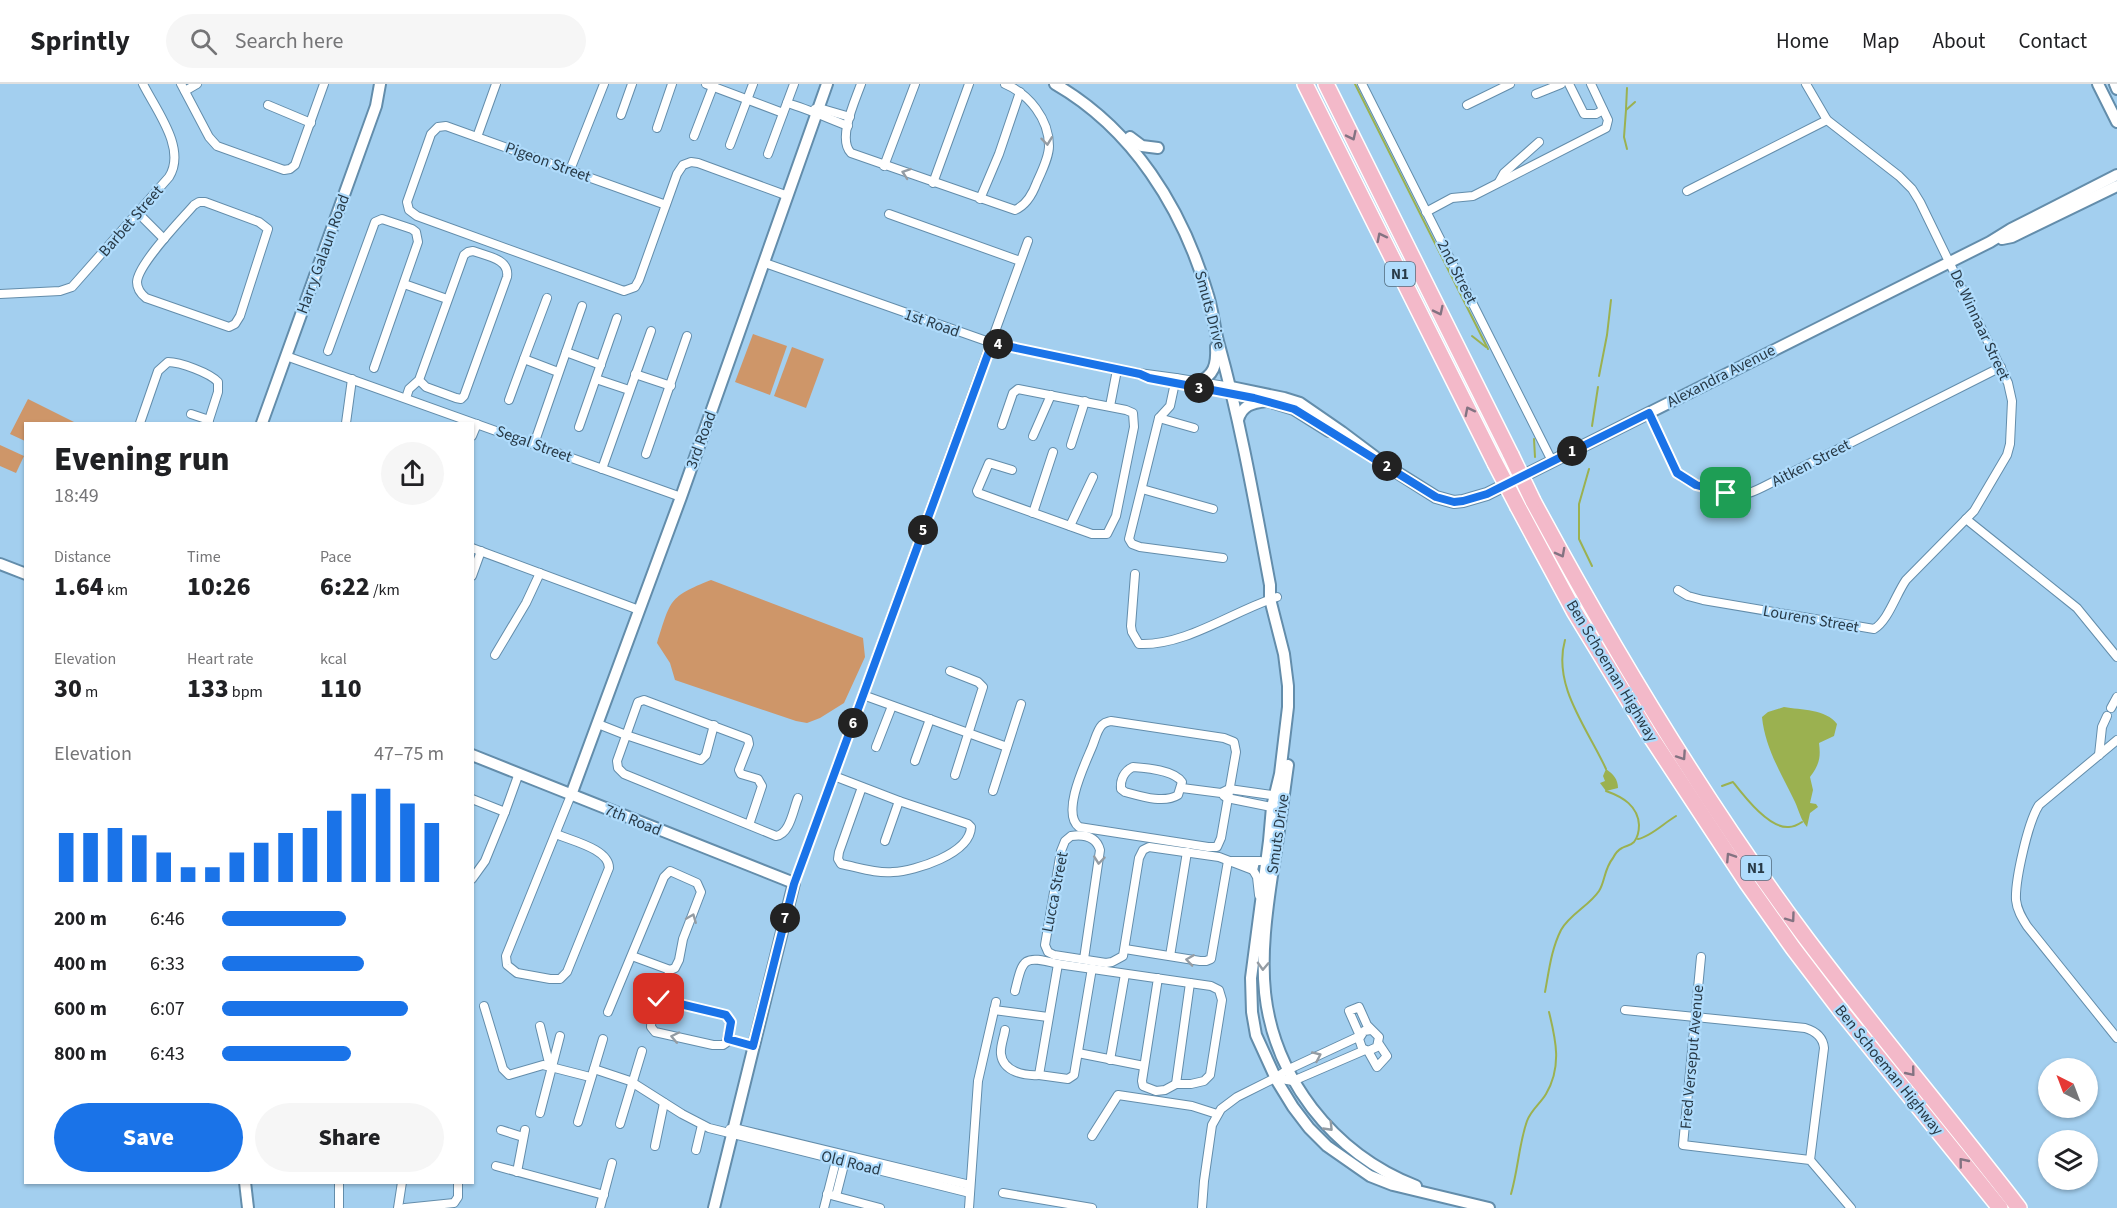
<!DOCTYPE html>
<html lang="en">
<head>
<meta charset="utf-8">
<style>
	body { margin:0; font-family:"Source Sans 3",sans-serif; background:#f6f6f6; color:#202124; height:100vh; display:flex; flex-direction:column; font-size:22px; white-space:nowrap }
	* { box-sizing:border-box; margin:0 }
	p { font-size:20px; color:#757577 }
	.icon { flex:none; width:33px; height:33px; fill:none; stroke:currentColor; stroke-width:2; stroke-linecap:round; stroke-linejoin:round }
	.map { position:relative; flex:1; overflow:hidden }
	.drawer { position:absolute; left:24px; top:338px; width:450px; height:762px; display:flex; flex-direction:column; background:#fff; border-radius:0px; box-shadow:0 2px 4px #0004 }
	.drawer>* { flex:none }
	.needle { width:39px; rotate:318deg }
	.fabs { position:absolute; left:2038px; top:974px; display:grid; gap:12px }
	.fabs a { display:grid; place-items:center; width:60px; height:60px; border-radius:50%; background:#fff; box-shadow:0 2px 4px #0004; font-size:30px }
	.pin { position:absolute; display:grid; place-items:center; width:51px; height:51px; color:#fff; margin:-26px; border-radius:12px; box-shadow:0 3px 9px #0006 }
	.km { position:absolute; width:30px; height:30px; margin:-15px; border-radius:50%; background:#222; color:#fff; font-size:16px; line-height:30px; text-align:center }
	.round { display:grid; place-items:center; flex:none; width:63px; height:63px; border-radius:32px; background:#f6f6f6 }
	.overview { display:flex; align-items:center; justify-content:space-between; height:102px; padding:0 30px }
	h1 { font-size:33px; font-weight:800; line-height:45px }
	.stats { display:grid; grid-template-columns:repeat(3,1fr); gap:9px; height:102px; padding:6px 30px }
	.stats div { display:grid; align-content:center }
	.stats b { font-size:26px; font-weight:800 }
	.stats small { font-size:16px; font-weight:400 }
	.stats p { font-size:16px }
	.chart { height:168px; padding:12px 30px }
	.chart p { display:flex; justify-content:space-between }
	.chart svg { width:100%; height:108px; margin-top:6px; stroke:#1a73e8; stroke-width:6 }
	.primary-button { display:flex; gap:12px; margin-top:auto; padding:12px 30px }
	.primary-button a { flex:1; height:69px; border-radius:36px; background:#1a73e8; color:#fff; font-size:24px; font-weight:800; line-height:69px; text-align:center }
	.primary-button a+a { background:#f6f6f6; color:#202124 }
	ul { padding:0 30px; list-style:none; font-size:20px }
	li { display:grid; grid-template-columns:96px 72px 1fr; align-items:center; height:45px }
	li i { height:15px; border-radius:8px; background:#1a73e8 }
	header { display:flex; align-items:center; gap:36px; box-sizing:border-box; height:84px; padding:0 30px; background:#fff; border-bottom:2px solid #e0e0e0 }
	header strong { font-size:28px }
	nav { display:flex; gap:33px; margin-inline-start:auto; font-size:21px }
	.search { width:420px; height:54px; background:#f6f6f6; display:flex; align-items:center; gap:15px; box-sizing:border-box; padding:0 21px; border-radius:33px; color:#757577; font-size:22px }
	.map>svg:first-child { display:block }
	.green { fill:#ce9669 }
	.water { fill:#9bb150 }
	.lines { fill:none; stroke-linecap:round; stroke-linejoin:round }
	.stream { stroke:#9bb150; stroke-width:2 }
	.street-casing { stroke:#638dab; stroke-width:10 }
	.secondary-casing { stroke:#638dab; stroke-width:14 }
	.highway-casing { stroke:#fff; stroke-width:18 }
	.street { stroke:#fff; stroke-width:8 }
	.secondary { stroke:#fff; stroke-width:10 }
	.highway { stroke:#f3b9c9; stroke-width:15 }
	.highway-bridge-casing { stroke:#fff; stroke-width:18; stroke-linecap:butt }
	.highway-bridge { stroke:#f3b9c9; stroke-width:15 }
	.oneway { stroke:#837382 }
	.oneway2 { stroke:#949ca3 }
	.route-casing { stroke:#fff; stroke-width:12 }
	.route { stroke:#1a73e8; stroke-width:8 }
	.labels { text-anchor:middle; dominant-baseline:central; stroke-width:4.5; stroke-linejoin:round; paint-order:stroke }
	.shield { fill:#b0dcfc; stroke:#516b7d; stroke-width:1.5 }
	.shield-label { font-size:15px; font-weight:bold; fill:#283a47 }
	.street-label { font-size:16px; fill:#283a47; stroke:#b0dcfc }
</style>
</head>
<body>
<header>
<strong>Sprintly</strong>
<div class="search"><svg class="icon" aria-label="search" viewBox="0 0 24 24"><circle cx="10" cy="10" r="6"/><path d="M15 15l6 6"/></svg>Search here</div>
<nav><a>Home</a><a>Map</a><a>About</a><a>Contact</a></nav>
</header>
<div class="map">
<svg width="2117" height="1124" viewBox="0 0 2117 1124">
	<rect width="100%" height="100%" fill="#a3cfef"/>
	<g class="green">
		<path d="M753 250 787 262 770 311 735 298Z"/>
		<path d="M792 263 824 275 806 324 774 312Z"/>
		<path d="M28 315 76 339H26L25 357 10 350Z"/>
		<path d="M0 361 24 372 16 389 0 382Z"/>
		<path d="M711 496 863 554 865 573 844 619 820 634 807 639 796 637 675 596 670 579 657 559C671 516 668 513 711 496Z"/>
	</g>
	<g class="water">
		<path d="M1784 623C1801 626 1826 625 1837 640L1834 652 1819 659C1821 674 1819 681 1810 693L1813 706 1810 719 1816 720 1818 723 1810 729 1807 743C1801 736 1799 727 1795 718 1782 691 1765 664 1762 633L1768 628Z"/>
		<path d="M1606 685C1613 690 1618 695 1618 704L1606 707 1600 699 1605 697 1603 692Z"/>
	</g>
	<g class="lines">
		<g class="stream">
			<path d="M1355 0 1488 265"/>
			<path d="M1626 25 1627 4"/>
			<path d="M1627 65 1624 53 1626 26 1635 18"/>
			<path d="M1472 252 1486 263"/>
			<path d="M1599 292 1607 251 1611 216"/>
			<path d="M1592 342 1598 303"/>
			<path d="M1534 355 1535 373"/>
			<path d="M1589 385 1579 420V455L1592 482"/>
			<path d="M1565 556C1552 602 1588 645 1606 685"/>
			<path d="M1722 702 1733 698C1744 712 1769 745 1789 743 1793 743 1799 740 1802 738"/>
			<path d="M1638 755C1650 753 1664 739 1676 732"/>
			<path d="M1545 908C1549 887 1551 866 1561 846 1570 830 1589 822 1599 807 1605 798 1604 785 1613 774 1615 770 1618 766 1622 764 1627 761 1630 762 1634 758 1638 753 1639 747 1639 741 1638 722 1623 713 1606 707"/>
			<path d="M1511 1110C1518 1086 1519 1060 1527 1037 1531 1026 1540 1020 1546 1010 1562 983 1556 956 1549 928"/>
		</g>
		<g class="street-casing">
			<g id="street">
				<path d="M181 0 209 53 217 62 284 86 290 85 295 81 324 0"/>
				<path d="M706 0 783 29"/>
				<path d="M861 0C855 17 837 55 851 69L1015 126C1027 121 1033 109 1037 98 1042 87 1049 73 1049 62 1049 35 1029 10 1005 0"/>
				<path d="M1362 0 1552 377"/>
				<path d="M1569 0 1584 30H1596L1603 26"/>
				<path d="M185 7 197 0"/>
				<path d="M1536 10 1561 0"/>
				<path d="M787 19C808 25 827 34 848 42"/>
				<path d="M268 21 311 39"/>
				<path d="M1467 21 1510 0"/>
				<path d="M815 25 819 24 850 33"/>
				<path d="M621 31 632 0"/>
				<path d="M657 44 672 0"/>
				<path d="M694 52 714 0"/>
				<path d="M477 53 496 0"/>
				<path d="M730 61 753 0"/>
				<path d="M768 70 794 0"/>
				<path d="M884 82 915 0"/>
				<path d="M570 86 604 0"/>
				<path d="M1499 98 1504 89 1539 58"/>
				<path d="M933 99 969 0"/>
				<path d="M1687 107 1827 36"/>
				<path d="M980 115 999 70 1020 8"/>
				<path d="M199 118H205L259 138 268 145 240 232 235 240 229 243 146 214C141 210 137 205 137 198 138 180 181 136 194 121Z"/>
				<path d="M666 121 446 42 438 43 431 50 407 118 409 126 417 132 624 207 635 203 639 196 677 90 683 81 691 78 698 79 788 112"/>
				<path d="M1426 128 1452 114 1473 112 1606 44 1608 36 1591 0"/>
				<path d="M138 129 164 155"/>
				<path d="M889 130 1020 177"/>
				<path d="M765 179 992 259 1124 287 1176 294 1231 303"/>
				<path d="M404 200 447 215"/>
				<path d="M0 210 60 207 72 203 169 93C187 65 156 26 143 0"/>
				<path d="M328 267 375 138 382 135 412 145 416 148 418 158 374 284"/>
				<path d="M566 268 601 281"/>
				<path d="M286 272 681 413"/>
				<path d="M524 275 547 214"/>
				<path d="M635 290 671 302"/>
				<path d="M1176 294 1170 322 1159 334 1129 455 1132 460 1140 463 1223 474"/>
				<path d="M596 295 629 306"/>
				<path d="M1152 295 1233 310"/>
				<path d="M406 314 409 305 419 296 464 171 468 168 473 167C487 172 510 175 507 193L464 312 461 315 456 314 426 303 419 296"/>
				<path d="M509 316 524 275 558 288"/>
				<path d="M1110 322 1117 286"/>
				<path d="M1649 329 1677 389C1691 402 1725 413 1745 410 1751 409 1757 406 1763 403L2001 283"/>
				<path d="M191 330 209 336"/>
				<path d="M1159 334 1194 344"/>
				<path d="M140 339 158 287 168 278C180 278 210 289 218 298V308L208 339"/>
				<path d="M346 339 352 295"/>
				<path d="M1002 341 1013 309 1018 305 1126 326 1133 329 1134 343 1116 432 1107 450H1092L978 409 977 407 989 379 1012 386"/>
				<path d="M579 343 617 234"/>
				<path d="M472 352 477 340"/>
				<path d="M1033 352 1051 311"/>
				<path d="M534 360 582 222"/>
				<path d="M1071 361 1085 317"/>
				<path d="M646 370 687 252"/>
				<path d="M602 385 651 247"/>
				<path d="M1142 405 1213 425"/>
				<path d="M1033 429 1053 368"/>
				<path d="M1966 435 2077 524 2117 573"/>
				<path d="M1070 442 1093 393"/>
				<path d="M472 464 639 526"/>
				<path d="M1135 490 1131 542 1132 548 1139 560C1186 562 1233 527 1277 513"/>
				<path d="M472 492 481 467"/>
				<path d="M1678 506 1688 512 1703 516 1874 545C1888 537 1896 510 1906 496L1974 427 2007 371 2010 360 2012 317 2008 299 1920 118 1912 105 1899 92 1827 36 1806 0"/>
				<path d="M495 571 526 519 540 489"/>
				<path d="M950 587 978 598 983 603 955 691"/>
				<path d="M863 611 1007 663"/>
				<path d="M2111 624 2117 613"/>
				<path d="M1111 637 1224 654 1234 658 1236 668 1221 754 1217 763H1208L1079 743C1061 729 1085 680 1092 663 1095 656 1097 646 1102 641 1105 638 1107 638 1111 637Z"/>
				<path d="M598 640 626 651 701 676 706 671 714 641"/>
				<path d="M2117 656 2039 721C2028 738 2015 796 2016 816 2017 826 2022 834 2027 842L2117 954"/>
				<path d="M876 663 892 622"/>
				<path d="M2099 671 2102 643 2107 632"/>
				<path d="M915 677 930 635"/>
				<path d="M1133 683C1147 684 1174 686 1182 698L1178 711C1164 720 1140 712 1125 708L1121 705C1120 696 1124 687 1133 683Z"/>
				<path d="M834 692 899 717 968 740 971 743C970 770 915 787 893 788 877 790 857 783 841 780L838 775 839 768 862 703"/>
				<path d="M1182 704 1221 709 1229 705 1278 712"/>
				<path d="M993 707 1021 620"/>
				<path d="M1224 712 1227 714 1276 724"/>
				<path d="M472 715 505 728 485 777 472 795"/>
				<path d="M505 728 519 689"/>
				<path d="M749 741 762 702 758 695 741 690 739 686 749 660 748 655 644 616 638 618 617 677 618 684 624 690 776 752C790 750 793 726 798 714"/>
				<path d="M556 750C572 757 609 765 609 784L567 888 560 895H550L517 889 507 881 506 872 571 711"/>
				<path d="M885 757 899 717"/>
				<path d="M1232 777H1260"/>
				<path d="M1255 778 1253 786 1257 793 1259 811"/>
				<path d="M794 799 1028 157"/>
				<path d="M1125 865 1200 877H1206L1211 875 1228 777"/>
				<path d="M632 872 670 886"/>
				<path d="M1170 872 1187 768"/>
				<path d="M1701 873 1683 1061 1810 1076 1851 1124"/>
				<path d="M1084 875 1100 766C1096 752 1084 750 1071 752L1065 757 1061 767 1045 861 1048 868 1054 871 1106 879 1112 878 1123 872 1139 774 1143 766 1149 763 1219 773 1253 786"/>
				<path d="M1058 880 1211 902 1219 906 1222 916 1210 991 1204 997 1191 1000H1176L1165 1006 1156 1007 1143 1002 1142 997 1158 894"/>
				<path d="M484 922 503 985 509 991 543 981 590 993"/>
				<path d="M994 926 1048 933"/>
				<path d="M1625 926 1805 944C1815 947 1823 953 1824 964L1810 1076"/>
				<path d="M608 928 664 793 670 787 697 799 701 808 683 855 679 876 675 884 670 886C664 904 651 925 651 943L655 948 713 961H723L726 959 731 938 725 931 659 915"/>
				<path d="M540 942 550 983"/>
				<path d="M1005 946C1004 953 1000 963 1001 970 1003 988 1025 992 1039 991L1058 880C1023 871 1023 874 1015 907"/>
				<path d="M728 955 753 962"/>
				<path d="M1368 967 1377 983 1387 972 1379 960"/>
				<path d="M1078 969 1144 982"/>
				<path d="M1110 976 1125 890"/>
				<path d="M594 985 630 997 682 1030 709 1044 970 1109"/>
				<path d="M1039 991 1068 995 1074 991 1092 884"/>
				<path d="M1275 994 1293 997 1365 966"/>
				<path d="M1176 1000 1190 899"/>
				<path d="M540 1029 560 952"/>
				<path d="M578 1038 603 955"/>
				<path d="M620 1040 642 967"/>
				<path d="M730 1045 734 1044 970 1101"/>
				<path d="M501 1046 523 1053"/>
				<path d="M1092 1052 1118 1011 1192 1022 1217 1030"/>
				<path d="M655 1062 664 1019"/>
				<path d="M696 1066 702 1041"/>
				<path d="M496 1082 604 1111"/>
				<path d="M517 1088 525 1046"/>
				<path d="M1003 1109 1092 1124"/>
				<path d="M827 1110 880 1124"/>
				<path d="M836 1112 846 1073"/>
				<path d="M339 1124V1098"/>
				<path d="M398 1124 402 1098"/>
				<path d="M405 1124 454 1119 458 1113V1098"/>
				<path d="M600 1124 612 1079"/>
				<path d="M824 1124 837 1073"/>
				<path d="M969 1124 978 997 996 918"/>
				<path d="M1202 1124 1204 1097 1212 1041 1221 1025 1237 1013 1275 994 1287 986 1360 952 1349 927 1359 923 1367 941 1379 953 1377 963 1368 967 1362 964 1359 955 1364 947 1371 946"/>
			</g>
		</g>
		<g class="secondary-casing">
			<g id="secondary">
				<path d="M1055 0C1133 45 1182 124 1207 208 1213 225 1214 244 1219 261 1241 340 1255 421 1270 501V515L1284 570 1288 602V623L1280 690 1272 723 1269 757 1251 894 1252 928 1256 951 1277 997 1293 1023 1309 1044 1327 1062 1370 1092 1393 1101 1489 1124"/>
				<path d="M2098 0 2117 38"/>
				<path d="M2115 0 2117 5"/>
				<path d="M1130 53 1142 62 1158 64"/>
				<path d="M2002 155 2012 153 2117 102"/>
				<path d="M1197 298C1214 293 1217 280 1216 263"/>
				<path d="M1231 303 1284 314 1300 319 1342 348 1390 384 1436 413 1454 418 1463 417 1487 410 1990 158 2011 145 2117 91"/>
				<path d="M1268 317 1294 325 1329 347"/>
				<path d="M1238 336C1242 321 1252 319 1266 317"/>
				<path d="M262 339 376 22 380 0"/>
				<path d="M0 480 26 490"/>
				<path d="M472 671 794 799 714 1124"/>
				<path d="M1288 681C1283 716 1279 750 1273 785 1259 876 1253 946 1312 1024 1339 1059 1375 1086 1416 1102"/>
				<path d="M571 711 681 413 827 0"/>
				<path d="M245 1098 248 1124"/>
			</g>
		</g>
		<g class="highway-casing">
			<g id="highway">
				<path d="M1305 0 1495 379"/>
				<path d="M1326 0 1511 371"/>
				<path d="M1533 417C1615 569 1703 716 1806 854 1875 946 1949 1033 2019 1124"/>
				<path d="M1518 423 1574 527 1647 647 1747 799 1793 864 1841 927 2000 1124"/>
			</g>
		</g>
		<use href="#street" class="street"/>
		<use href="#secondary" class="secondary"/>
		<use href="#highway" class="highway"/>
		<g class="highway-bridge-casing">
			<g id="highway-bridge">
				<path d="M1511 371 1533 417"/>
				<path d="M1495 379 1518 423"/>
			</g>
		</g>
		<use href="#highway-bridge" class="highway-bridge"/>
	</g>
	<defs><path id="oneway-chevron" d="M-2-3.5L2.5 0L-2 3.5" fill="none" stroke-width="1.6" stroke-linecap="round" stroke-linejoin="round" transform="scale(1.5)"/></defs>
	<g class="oneway">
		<use href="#oneway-chevron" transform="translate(1352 52) rotate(64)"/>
		<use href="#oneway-chevron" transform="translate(1381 153) rotate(-117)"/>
		<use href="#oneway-chevron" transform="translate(1439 227) rotate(64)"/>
		<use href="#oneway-chevron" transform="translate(1469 327) rotate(-117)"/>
		<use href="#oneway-chevron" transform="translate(1561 469) rotate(62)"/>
		<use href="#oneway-chevron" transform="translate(1682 672) rotate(56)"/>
		<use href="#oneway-chevron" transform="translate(1730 773) rotate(-123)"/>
		<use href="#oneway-chevron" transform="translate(1791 834) rotate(54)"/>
		<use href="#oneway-chevron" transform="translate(1911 988) rotate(51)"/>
		<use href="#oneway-chevron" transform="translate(1963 1078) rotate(-129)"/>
	</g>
	<g class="oneway2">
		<use href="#oneway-chevron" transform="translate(1047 57) rotate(83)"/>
		<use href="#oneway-chevron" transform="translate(906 89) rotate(-161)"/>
		<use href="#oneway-chevron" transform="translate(1099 776) rotate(96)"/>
		<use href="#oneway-chevron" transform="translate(692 834) rotate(-68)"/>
		<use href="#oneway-chevron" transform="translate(1190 876) rotate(-172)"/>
		<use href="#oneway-chevron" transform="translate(1263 882) rotate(92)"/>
		<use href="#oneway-chevron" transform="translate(675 953) rotate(-168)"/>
		<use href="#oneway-chevron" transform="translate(1317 972) rotate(-24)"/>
		<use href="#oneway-chevron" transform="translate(1329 1043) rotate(46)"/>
	</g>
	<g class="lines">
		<g class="route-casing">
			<path id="route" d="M659 915 726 931 731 938 728 955 753 962 794 800 992 259 1140 290 1149 294 1254 314 1294 325 1436 413 1454 418 1463 417 1487 410 1649 329 1677 389 1696 401 1726 409"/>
		</g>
		<use href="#route" class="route"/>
	</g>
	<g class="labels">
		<g class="shield">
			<rect x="1385" y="178" width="30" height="24" rx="4.5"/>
			<rect x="1741" y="772" width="30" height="24" rx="4.5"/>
		</g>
		<g class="shield-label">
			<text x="1400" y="190">N1</text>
			<text x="1756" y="784">N1</text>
		</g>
		<g class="street-label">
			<text transform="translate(548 78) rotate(20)">Pigeon Street</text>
			<text transform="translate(131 137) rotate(-49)">Barbet Street</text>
			<text transform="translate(323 170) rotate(-70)">Harry Galaun Road</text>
			<text transform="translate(1457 188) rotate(63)">2nd Street</text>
			<text transform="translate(1210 226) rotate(75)">Smuts Drive</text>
			<text transform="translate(932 239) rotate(19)">1st Road</text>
			<text transform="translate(1980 241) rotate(65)">De Winnaar Street</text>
			<text transform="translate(1721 292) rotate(-27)">Alexandra Avenue</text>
			<text transform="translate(701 356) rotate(-70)">3rd Road</text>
			<text transform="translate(534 360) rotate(20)">Segal Street</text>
			<text transform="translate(1811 379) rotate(-27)">Aitken Street</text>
			<text transform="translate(1811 535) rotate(10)">Lourens Street</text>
			<text transform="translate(1612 587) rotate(59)">Ben Schoeman Highway</text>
			<text transform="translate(633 736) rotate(22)">7th Road</text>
			<text transform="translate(1278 750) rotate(-82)">Smuts Drive</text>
			<text transform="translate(1055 808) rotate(-79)">Lucca Street</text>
			<text transform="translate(1692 973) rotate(-85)">Fred Verseput Avenue</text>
			<text transform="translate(1889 986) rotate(51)">Ben Schoeman Highway</text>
			<text transform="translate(851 1079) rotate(14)">Old Road</text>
		</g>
	</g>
</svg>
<div class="fabs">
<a><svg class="needle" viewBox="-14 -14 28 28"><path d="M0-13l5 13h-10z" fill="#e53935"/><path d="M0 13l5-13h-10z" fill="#757577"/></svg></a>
<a><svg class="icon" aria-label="layers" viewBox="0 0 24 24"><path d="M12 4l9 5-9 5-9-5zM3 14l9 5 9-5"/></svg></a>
</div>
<div class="pin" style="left:1726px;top:409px;background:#1e9e55"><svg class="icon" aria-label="arrive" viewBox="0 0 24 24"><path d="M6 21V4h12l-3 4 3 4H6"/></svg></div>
<div class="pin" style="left:659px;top:915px;background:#d93025"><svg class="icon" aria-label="check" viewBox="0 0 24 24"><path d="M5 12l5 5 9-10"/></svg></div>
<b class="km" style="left:1572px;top:367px">1</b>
<b class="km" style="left:1387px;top:382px">2</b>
<b class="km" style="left:1199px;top:304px">3</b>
<b class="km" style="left:998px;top:260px">4</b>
<b class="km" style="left:923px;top:446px">5</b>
<b class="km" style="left:853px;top:639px">6</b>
<b class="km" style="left:785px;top:834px">7</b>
<section class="drawer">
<div class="overview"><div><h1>Evening run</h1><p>18:49</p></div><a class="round"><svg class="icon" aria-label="share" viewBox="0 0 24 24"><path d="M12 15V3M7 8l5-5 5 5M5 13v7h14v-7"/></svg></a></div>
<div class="stats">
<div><p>Distance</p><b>1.64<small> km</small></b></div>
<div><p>Time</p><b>10:26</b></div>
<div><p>Pace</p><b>6:22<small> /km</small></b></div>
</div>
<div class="stats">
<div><p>Elevation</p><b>30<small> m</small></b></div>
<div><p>Heart rate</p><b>133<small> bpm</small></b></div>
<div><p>kcal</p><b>110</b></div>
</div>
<div class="chart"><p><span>Elevation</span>47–75 m</p>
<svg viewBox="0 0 160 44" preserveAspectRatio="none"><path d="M5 44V24M15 44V24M25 44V22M35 44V25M45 44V32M55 44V38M65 44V38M75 44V32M85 44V28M95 44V24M105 44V22M115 44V15M125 44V8M135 44V6M145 44V12M155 44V20"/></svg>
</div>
<ul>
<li><b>200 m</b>6:46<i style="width:56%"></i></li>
<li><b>400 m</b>6:33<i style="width:64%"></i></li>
<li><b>600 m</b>6:07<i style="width:84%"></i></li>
<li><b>800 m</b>6:43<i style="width:58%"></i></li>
</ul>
<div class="primary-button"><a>Save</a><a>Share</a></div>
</section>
</div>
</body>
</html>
